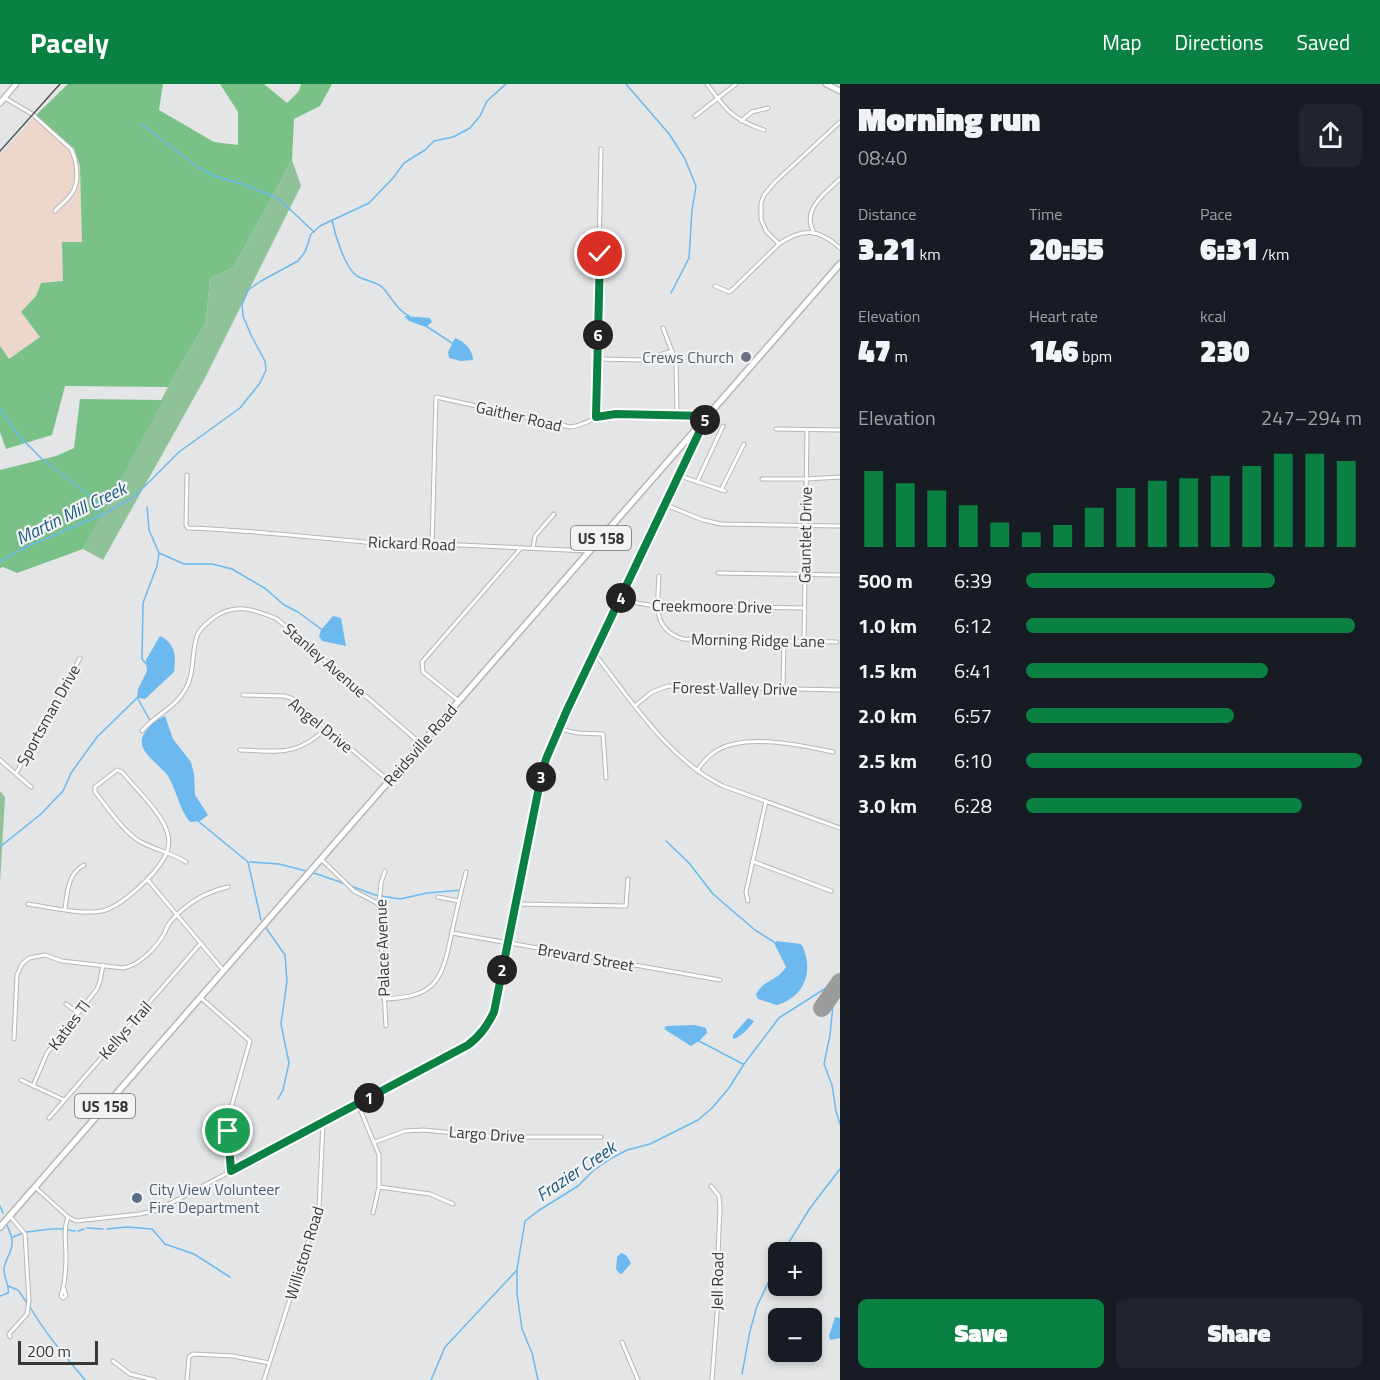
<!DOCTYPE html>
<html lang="en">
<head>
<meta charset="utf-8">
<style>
	body { margin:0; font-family:"Titillium Web",sans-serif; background:#20242c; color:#f1f3f6; height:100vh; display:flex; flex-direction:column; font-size:22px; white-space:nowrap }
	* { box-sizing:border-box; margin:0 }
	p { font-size:20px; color:#9ea1a6 }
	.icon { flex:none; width:33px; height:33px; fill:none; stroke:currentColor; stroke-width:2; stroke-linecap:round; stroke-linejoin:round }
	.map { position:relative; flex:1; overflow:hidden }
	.panel { display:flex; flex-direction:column; background:#171b24; width:540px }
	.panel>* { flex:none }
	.tools { position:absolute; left:768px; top:1158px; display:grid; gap:12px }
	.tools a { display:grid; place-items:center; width:54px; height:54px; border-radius:9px; background:#171b24; box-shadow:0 3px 9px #0003; font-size:30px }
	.scale { position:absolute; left:18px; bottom:15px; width:80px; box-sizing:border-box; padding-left:6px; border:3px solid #383839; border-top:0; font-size:16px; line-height:21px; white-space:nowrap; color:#383839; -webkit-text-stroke:4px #f1f3f4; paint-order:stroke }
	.pin { position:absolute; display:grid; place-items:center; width:51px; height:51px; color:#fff; margin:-26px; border:3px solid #fff; border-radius:50%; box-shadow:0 2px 6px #0007 }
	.km { position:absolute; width:30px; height:30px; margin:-15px; border-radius:50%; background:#222; color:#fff; font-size:16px; line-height:30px; text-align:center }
	.round { display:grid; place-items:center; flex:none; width:63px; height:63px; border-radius:9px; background:#20242c }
	.head { display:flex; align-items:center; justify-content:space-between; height:102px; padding:0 18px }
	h1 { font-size:33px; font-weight:800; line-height:45px }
	.metrics { display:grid; grid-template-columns:repeat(3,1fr); gap:9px; height:102px; padding:6px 18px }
	.metrics div { display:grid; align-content:center }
	.metrics b { font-size:30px; font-weight:800 }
	.metrics small { font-size:16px; font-weight:400 }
	.metrics p { font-size:16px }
	.chart { height:168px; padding:12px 18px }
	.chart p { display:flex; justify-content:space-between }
	.chart svg { width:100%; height:108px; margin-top:6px; stroke:#0b8043; stroke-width:6 }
	.button { display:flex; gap:12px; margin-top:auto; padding:12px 18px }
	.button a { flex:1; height:69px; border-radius:9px; background:#0b8043; color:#fff; font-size:24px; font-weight:800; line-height:69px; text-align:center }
	.button a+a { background:#20242c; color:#f1f3f6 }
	ul { padding:0 18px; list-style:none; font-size:20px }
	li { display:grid; grid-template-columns:96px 72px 1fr; align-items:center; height:45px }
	li i { height:15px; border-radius:8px; background:#0b8043 }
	header { display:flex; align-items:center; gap:36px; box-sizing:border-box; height:84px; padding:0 30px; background:#0b8043; color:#fff }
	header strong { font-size:28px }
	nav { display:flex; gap:33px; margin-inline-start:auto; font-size:21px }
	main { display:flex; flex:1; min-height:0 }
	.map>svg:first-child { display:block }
	.industrial { fill:#edd6cb }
	.green { fill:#90c299 }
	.forest { fill:#7ac188 }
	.water { fill:#6bb9ee }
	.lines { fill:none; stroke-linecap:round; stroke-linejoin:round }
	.stream { stroke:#6bb9ee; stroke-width:1.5 }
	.runway { stroke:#9b9c9e; stroke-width:18 }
	.minor-casing { stroke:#b5b6b7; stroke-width:5 }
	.major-casing { stroke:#b5b6b7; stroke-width:7 }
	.highway-casing { stroke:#b5b6b7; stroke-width:8 }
	.minor { stroke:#fff; stroke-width:3 }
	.major { stroke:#fff; stroke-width:4.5 }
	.highway { stroke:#fff; stroke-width:5 }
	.rail { stroke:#525354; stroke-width:1.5 }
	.route-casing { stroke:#fff; stroke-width:12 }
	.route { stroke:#0b8043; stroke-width:8 }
	.worship-dot { fill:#6b7280; stroke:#f1f3f4; stroke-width:2 }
	.service-dot { fill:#5c6f8a; stroke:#f1f3f4; stroke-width:2 }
	.labels { text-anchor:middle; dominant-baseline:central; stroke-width:4.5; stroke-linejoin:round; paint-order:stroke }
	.shield { fill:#f1f3f4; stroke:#707071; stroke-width:1.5 }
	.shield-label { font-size:15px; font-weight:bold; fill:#383839 }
	.worship-label { font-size:16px; fill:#5b616d; stroke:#f1f3f4; text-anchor:end }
	.street-label { font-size:16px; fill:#383839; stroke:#f1f3f4 }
	.service-label { font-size:16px; fill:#4e5e75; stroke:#f1f3f4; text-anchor:start }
	.water-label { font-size:18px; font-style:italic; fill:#1f597d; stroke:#f1f3f4 }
</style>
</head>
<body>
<header>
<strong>Pacely</strong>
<nav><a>Map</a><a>Directions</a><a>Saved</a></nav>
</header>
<main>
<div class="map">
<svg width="840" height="1296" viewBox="0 0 840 1296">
	<rect width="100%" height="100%" fill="#e4e5e7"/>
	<path class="industrial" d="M37 30 74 64 80 82 82 158 63 197 41 199 36 212 21 228 40 253 9 275 0 262V71Z"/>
	<g class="green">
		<path d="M292 76 301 102 205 294 103 476 83 465 168 303 206 238 210 194 233 184Z"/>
		<path d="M0 707 5 713 0 799Z"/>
	</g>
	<g class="forest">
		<path d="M68 0H163L159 26 214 58 238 61V28L220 0H264L287 19 299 7 301 0H332L320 22 294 35 292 76 233 184 210 194 206 238 168 303 65 302 52 351 6 365 0 348V262L9 275 40 253 21 228 36 212 41 199 63 197 62 158H82L80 82 74 64 35 32Z"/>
		<path d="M80 315 163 316 83 465 17 489 3 483 0 484V386L56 372 74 364Z"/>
	</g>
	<g class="water">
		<path d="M404 232 430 234 432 238 426 243 409 237Z"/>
		<path d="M455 254C464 257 473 266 473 276L461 277 449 274 448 268Z"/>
		<path d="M333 532 341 534 346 562 322 557 319 552 321 546Z"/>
		<path d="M160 552C176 560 176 572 174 588L145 615 137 614 138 605 147 587 146 576Z"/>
		<path d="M165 632 173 655 191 678 194 690 195 711 208 731 200 737 190 738C179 725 177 707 168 692 159 679 131 665 146 647 151 640 157 635 165 632Z"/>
		<path d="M777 857C784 859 798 858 802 861 814 886 805 913 777 921L758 915 756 911C762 896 778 897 786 883L774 859Z"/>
		<path d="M748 934 754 937C749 944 741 953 733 955V951Z"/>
		<path d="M695 941 706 944 707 949 699 957 691 962 664 945 666 942Z"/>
		<path d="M621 1169 626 1171 631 1179 622 1190 619 1189 616 1185 617 1173Z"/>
		<path d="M835 1233 840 1234V1254L830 1256 829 1252Z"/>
	</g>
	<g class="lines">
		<g class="stream">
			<path d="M626 0 670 51 685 75 696 102 692 126 689 174 671 209"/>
			<path d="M141 40 199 84 217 93 243 100 279 115 314 148"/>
			<path d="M332 136C335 151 345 184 357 192 365 197 376 197 383 204 392 214 397 226 409 232"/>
			<path d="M426 242 452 259"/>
			<path d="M0 325 21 354 42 375 93 414 98 421 100 432"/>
			<path d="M147 423 149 446 159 469 157 482 143 519 142 575 148 582"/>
			<path d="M159 469 184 480H212L232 485 266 505 284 521 298 528 321 545"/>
			<path d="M0 477 26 463 104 430 134 413 179 368 240 324 260 299 266 286 265 277 251 251 243 232 242 221 248 206 261 197 298 177 305 168 311 150 320 142 369 119 393 94 404 79 425 66 434 57 453 53 470 44 480 32 487 17 506 0"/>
			<path d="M138 615 153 642"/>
			<path d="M198 737 248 778 261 836"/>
			<path d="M666 757 689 779 713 810 755 846 774 858"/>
			<path d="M0 763 41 730 63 707 71 689 97 653 138 613"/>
			<path d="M250 778 279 780 306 787"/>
			<path d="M311 788 343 799"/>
			<path d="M351 802 375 811 400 815 427 809 463 806"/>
			<path d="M266 844 285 871 287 897 281 940 289 979 283 1006 278 1015"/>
			<path d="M835 901 830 951 824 980 832 1001 836 1027 840 1040"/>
			<path d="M699 957 743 980"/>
			<path d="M0 1122 3 1129"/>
			<path d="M87 1144 103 1145"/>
			<path d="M107 1145 127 1143 152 1145 165 1160 194 1170 230 1193"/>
			<path d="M67 1146 75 1147"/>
			<path d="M78 1147 84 1145"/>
			<path d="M26 1148C39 1147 47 1144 63 1145"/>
			<path d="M13 1153 23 1149"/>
			<path d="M783 1168 810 1124 840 1085"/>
			<path d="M8 1202 18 1206 27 1219"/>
			<path d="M0 1212 8 1209C10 1201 4 1195 4 1186 4 1177 12 1169 12 1159 13 1153 9 1147 7 1141"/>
			<path d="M30 1223C45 1249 65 1272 85 1296"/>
			<path d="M742 1290 750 1247 757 1222 778 1178"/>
			<path d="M431 1296 445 1263 517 1186"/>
			<path d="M538 1296 532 1269 522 1245 517 1210V1185L525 1137 538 1127 578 1102 594 1086 612 1074 627 1066 650 1060 698 1036 712 1024 729 1004 744 980 779 934 840 895"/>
		</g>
		<path class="runway" d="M822 924 840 898"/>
		<g class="minor-casing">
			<g id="minor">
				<path d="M707 0C726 26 732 35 764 46"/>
				<path d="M5 14 32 30 71 65C77 77 80 97 72 109 68 116 60 121 55 127"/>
				<path d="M695 32 736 0"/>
				<path d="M741 37 752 28 768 24"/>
				<path d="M813 147C802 125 826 108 840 95"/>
				<path d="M779 160 766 147 761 135V119L764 111 775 98 840 38"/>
				<path d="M715 202 729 208 733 205 779 160C803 143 819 145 840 164"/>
				<path d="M663 244 676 278 677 331"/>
				<path d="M598 275 644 276 672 267"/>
				<path d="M596 333 601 65"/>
				<path d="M776 345 840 346"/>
				<path d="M187 391 186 441 188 444C247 446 305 452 364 458 382 459 423 466 438 460L588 467"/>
				<path d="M680 392 725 407"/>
				<path d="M762 395H806L840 393"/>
				<path d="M697 398 723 342"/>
				<path d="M721 406 744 360"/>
				<path d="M666 421 703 436 721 440 840 442"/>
				<path d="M432 462 436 313 570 343C584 342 593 333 606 331 638 327 674 331 706 332"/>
				<path d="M533 464 535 452 554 430"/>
				<path d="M718 489 840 491"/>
				<path d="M659 492C658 519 651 545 683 555L837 558"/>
				<path d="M623 510 637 519 649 521 804 524"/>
				<path d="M804 556 807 346"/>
				<path d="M594 569C631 616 669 676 723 702L840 744"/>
				<path d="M783 604 784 556"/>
				<path d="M243 611 284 612 291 614 389 697"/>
				<path d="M459 617 423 588 422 578 521 464"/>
				<path d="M636 621 652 608 668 602 840 606"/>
				<path d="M559 645 578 649 603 650 606 694"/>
				<path d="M142 647C154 632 176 623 185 606 195 590 191 570 197 552 199 545 206 540 212 535 233 518 254 525 277 535L421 660"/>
				<path d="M240 666C280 667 295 673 327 644"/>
				<path d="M0 676 31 703"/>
				<path d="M697 687C702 679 708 672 716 667 745 649 801 661 833 668"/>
				<path d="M16 689 34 660 80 574"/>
				<path d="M322 776 354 807 379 820"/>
				<path d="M752 777 831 807"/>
				<path d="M385 787 381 799 379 820 386 942"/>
				<path d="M147 795 223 886"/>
				<path d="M438 813 459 817"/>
				<path d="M748 817 746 808 766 717"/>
				<path d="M28 820C48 823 82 831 102 827 121 823 155 791 164 774 168 768 170 758 168 751 164 731 136 705 122 688L117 686 95 703V708C108 724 122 746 139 757 155 766 170 768 186 778"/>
				<path d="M516 820 626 822 628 795"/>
				<path d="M65 825C67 809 68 789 84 781"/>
				<path d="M452 849 720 896"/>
				<path d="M201 914 250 957 229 1031 228 1047 231 1087"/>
				<path d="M384 915C438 913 442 895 452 848 456 828 461 808 466 788"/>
				<path d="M66 920 78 929"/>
				<path d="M14 955 17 891 22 880 29 874 45 871 62 877 123 884C139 882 158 862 165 848 167 844 168 839 172 836 187 819 206 808 228 803"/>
				<path d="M21 996 64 1016"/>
				<path d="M33 1002 47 969 97 905 100 897 103 881"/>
				<path d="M358 1020 379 1071V1103L373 1129"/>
				<path d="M49 1034 201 859"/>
				<path d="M375 1058 405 1047 423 1046 499 1053H601"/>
				<path d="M711 1102 719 1112 720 1124 718 1170 719 1203 712 1296"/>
				<path d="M35 1103 68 1133 76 1137 140 1130 158 1126 468 961C481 951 487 942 494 928L546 675 567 626 705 337"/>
				<path d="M379 1103 430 1110 453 1120"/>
				<path d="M10 1132 25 1150 29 1217 27 1230 9 1250 10 1253"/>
				<path d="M64 1205 66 1212 63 1214 61 1212C65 1199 66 1186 66 1172 66 1160 63 1145 68 1133"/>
				<path d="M622 1258 638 1296"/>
				<path d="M113 1277 130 1290 154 1296"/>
				<path d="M187 1296 189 1273 193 1270 233 1272 269 1279"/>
				<path d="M264 1296 319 1124 323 1039"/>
			</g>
		</g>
		<g class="major-casing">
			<g id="major">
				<path d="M826 0 840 7"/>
				<path d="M0 19 16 0"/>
			</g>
		</g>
		<g class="highway-casing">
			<path id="highway" d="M0 1143 840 180"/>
		</g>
		<use href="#minor" class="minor"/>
		<use href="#major" class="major"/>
		<use href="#highway" class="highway"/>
		<path class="rail" d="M0 67 60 0"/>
	</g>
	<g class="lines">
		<g class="route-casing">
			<path id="route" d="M228 1047 231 1087 468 961C481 951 487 942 494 928L539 703 546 675 567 626 707 332 616 330 596 333 600 170"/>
		</g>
		<use href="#route" class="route"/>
	</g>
	<circle class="worship-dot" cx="746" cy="273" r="6"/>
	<circle class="service-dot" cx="137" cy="1114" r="6"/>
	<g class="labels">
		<g class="shield">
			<rect x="571" y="442" width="60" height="24" rx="4.5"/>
			<rect x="75" y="1010" width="60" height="24" rx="4.5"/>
		</g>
		<g class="shield-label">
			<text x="601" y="454">US 158</text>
			<text x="105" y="1022">US 158</text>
		</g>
		<g class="worship-label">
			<text x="734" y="273">Crews Church</text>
		</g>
		<g class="street-label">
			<text transform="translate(519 332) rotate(13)">Gaither Road</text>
			<text transform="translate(805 451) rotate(-89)">Gauntlet Drive</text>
			<text transform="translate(412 459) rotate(2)">Rickard Road</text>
			<text transform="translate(712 522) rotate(1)">Creekmoore Drive</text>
			<text transform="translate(758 556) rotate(1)">Morning Ridge Lane</text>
			<text transform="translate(325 576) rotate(41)">Stanley Avenue</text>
			<text transform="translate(735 604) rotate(1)">Forest Valley Drive</text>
			<text transform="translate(48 631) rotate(-61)">Sportsman Drive</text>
			<text transform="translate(321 641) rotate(39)">Angel Drive</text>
			<text transform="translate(420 661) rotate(-49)">Reidsville Road</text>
			<text transform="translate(382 864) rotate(-92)">Palace Avenue</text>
			<text transform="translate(586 873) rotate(10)">Brevard Street</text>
			<text transform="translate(69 941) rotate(-53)">Katies Tl</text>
			<text transform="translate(125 946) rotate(-49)">Kellys Trail</text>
			<text transform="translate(487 1050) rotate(4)">Largo Drive</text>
			<text transform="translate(304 1169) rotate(-73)">Williston Road</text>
			<text transform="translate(717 1197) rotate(-89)">Jell Road</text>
		</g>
		<g class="service-label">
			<text x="149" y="1105">City View Volunteer<tspan x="149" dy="18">Fire Department</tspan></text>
		</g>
		<g class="water-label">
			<text transform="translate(71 429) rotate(-26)">Martin Mill Creek</text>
			<text transform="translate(576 1087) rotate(-34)">Frazier Creek</text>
		</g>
	</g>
</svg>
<div class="tools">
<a>+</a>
<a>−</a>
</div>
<div class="scale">200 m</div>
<div class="pin" style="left:228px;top:1047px;background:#1e9e55"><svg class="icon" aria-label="arrive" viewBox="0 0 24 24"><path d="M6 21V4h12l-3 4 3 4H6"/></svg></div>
<div class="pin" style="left:600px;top:170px;background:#d93025"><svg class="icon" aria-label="check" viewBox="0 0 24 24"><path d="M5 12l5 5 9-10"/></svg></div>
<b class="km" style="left:369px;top:1014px">1</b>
<b class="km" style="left:502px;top:886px">2</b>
<b class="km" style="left:541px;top:693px">3</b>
<b class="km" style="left:621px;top:514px">4</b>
<b class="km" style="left:705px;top:336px">5</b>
<b class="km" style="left:598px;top:251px">6</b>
</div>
<section class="panel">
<div class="head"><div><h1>Morning run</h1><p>08:40</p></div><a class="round"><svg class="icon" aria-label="share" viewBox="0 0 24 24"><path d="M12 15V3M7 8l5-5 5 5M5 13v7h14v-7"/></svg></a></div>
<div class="metrics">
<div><p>Distance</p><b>3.21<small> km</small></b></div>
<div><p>Time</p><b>20:55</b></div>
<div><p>Pace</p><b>6:31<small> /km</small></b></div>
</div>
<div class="metrics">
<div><p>Elevation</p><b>47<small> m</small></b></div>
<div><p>Heart rate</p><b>146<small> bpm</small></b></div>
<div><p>kcal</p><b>230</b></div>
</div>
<div class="chart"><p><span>Elevation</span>247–294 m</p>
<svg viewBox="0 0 160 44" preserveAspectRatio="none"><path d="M5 44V13M15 44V18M25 44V21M35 44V27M45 44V34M55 44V38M65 44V35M75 44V28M85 44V20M95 44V17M105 44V16M115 44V15M125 44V11M135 44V6M145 44V6M155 44V9"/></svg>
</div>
<ul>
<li><b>500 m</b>6:39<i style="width:74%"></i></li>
<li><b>1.0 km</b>6:12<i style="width:98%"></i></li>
<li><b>1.5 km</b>6:41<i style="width:72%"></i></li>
<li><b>2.0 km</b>6:57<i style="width:62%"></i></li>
<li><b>2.5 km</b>6:10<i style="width:100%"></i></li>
<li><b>3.0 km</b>6:28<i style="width:82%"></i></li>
</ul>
<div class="button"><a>Save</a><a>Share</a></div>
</section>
</main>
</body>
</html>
